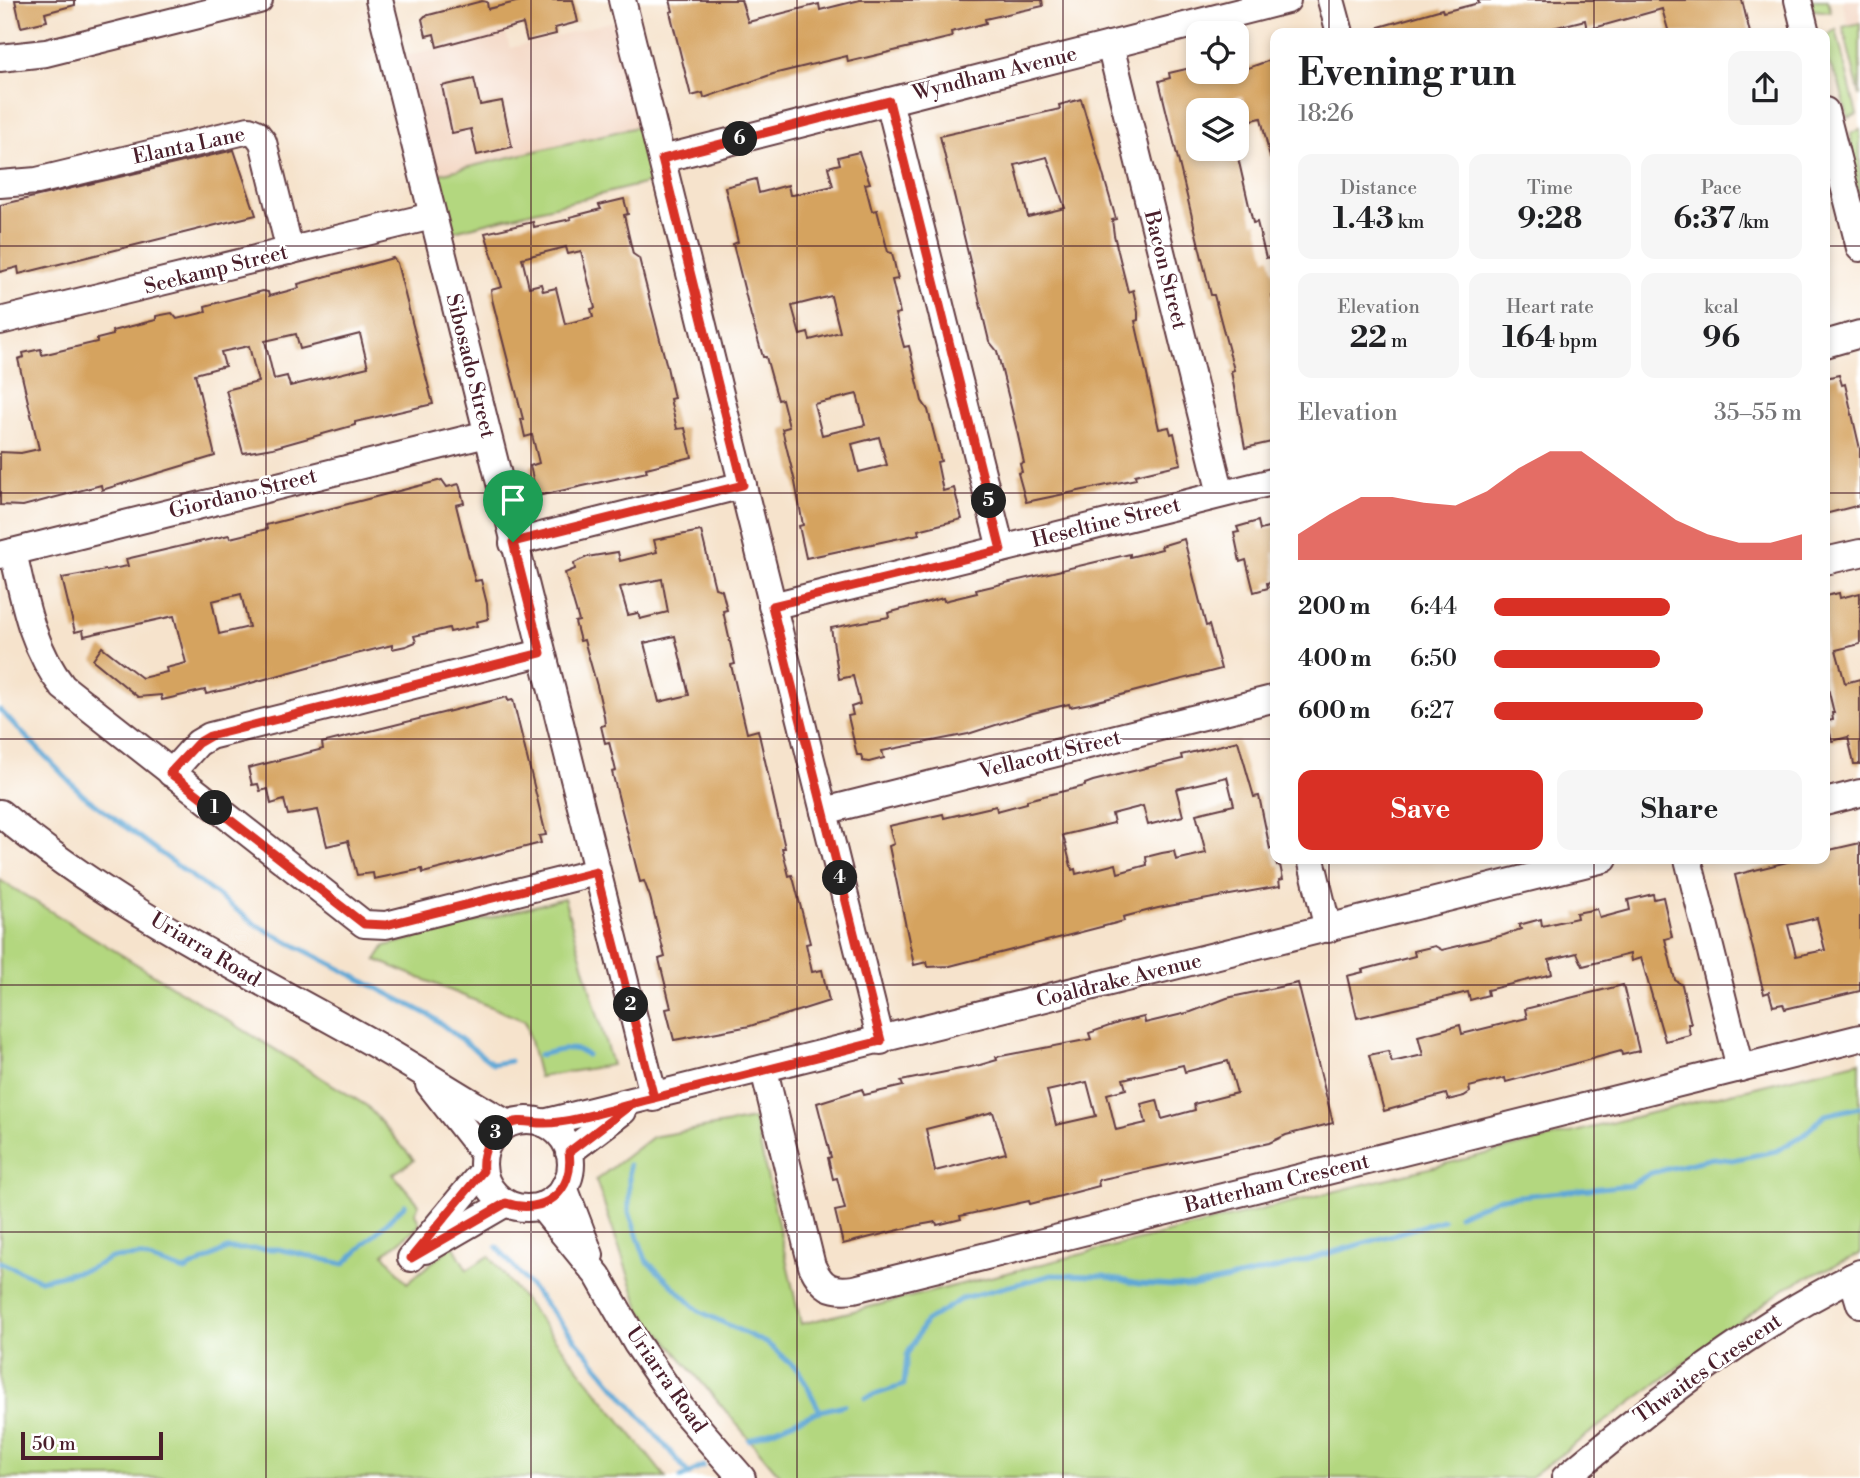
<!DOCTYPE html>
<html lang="en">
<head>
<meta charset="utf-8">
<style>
	body { margin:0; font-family:"Libre Bodoni",serif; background:#f6f6f6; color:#202124; height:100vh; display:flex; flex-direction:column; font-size:26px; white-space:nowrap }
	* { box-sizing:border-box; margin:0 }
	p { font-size:23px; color:#757577 }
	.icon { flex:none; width:38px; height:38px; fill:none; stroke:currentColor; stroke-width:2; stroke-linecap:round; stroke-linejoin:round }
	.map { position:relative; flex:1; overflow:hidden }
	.panel { position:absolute; left:1270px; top:28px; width:560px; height:836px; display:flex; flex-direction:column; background:#fff; border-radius:14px; box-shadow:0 4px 10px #0003 }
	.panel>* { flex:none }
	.controls { position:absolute; left:1186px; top:21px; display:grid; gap:14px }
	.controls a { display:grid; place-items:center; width:63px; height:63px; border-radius:14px; background:#fff; box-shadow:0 4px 10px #0003; font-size:35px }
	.scale { position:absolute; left:21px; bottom:18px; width:142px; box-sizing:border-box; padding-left:7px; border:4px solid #4a1f2b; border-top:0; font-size:19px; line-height:24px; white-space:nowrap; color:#4a1f2b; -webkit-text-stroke:5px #fff; paint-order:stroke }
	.pin { position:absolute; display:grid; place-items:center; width:60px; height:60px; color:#fff; margin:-72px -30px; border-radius:50% 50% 50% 0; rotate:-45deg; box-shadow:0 0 7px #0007 }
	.pin .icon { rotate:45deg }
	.km { position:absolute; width:35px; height:35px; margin:-18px; border-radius:50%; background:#222; color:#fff; font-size:19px; line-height:35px; text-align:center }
	.round { display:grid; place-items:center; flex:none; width:74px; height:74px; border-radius:14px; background:#f6f6f6 }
	.headline { display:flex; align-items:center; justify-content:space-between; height:119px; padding:0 28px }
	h1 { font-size:38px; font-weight:700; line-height:52px }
	.stats { display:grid; grid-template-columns:repeat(3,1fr); gap:10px; height:119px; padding:7px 28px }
	.stats div { display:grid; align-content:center; border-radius:14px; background:#f6f6f6; text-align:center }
	.stats b { font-size:30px; font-weight:700 }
	.stats small { font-size:19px; font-weight:400 }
	.stats p { font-size:19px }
	.chart { height:196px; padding:14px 28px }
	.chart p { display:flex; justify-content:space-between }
	.chart svg { width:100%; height:126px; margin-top:7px; fill:#d93025; opacity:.7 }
	.primary-button { display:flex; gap:14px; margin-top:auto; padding:14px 28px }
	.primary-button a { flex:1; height:80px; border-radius:14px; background:#d93025; color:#fff; font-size:28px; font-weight:700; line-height:80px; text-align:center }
	.primary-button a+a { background:#f6f6f6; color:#202124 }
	ul { padding:0 28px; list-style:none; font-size:23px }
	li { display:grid; grid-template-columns:112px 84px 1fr; align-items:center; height:52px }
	li i { height:18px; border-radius:9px; background:#d93025 }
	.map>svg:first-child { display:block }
	.built { fill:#f3d4bf }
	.green { fill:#b3d77f; stroke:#7e7b55; stroke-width:2 }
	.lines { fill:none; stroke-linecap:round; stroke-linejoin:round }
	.stream { stroke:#5ea7d5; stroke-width:5 }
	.building { fill:#d5a35f; fill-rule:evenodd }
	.minor-casing { stroke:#643c43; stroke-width:30 }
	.minor { stroke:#fff; stroke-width:26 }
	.route-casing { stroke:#fff; stroke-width:14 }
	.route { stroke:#d93025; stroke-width:9 }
	.grid { fill:none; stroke:#4a1f2b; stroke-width:2; stroke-opacity:0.55 }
	.labels { text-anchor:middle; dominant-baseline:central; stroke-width:5; stroke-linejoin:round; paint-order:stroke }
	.street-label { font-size:21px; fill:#4a1f2b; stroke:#fff }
</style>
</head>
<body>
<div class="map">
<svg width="1860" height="1478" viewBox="0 0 1860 1478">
	<rect width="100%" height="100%" fill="#fff"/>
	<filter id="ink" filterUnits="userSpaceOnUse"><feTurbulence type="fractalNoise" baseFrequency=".0143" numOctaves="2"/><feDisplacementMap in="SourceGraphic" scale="14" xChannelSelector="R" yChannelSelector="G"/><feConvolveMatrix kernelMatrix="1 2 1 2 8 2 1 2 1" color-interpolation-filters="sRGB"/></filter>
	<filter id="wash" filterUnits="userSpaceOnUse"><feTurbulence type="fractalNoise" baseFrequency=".00686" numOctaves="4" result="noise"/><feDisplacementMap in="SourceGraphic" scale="28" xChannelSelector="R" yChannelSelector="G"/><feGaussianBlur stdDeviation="1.57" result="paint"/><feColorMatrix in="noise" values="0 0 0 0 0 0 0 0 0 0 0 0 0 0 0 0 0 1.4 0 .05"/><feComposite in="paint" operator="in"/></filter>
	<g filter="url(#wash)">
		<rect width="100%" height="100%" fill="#f6e3cc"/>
		<g class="built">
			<path d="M1842 0H1860V72Z"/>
			<path d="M618 20 645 125 435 175 406 56 505 31 510 48Z"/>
		</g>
		<g class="green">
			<path d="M1809 0H1828L1831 12 1814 10Z"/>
			<path d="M1860 23V96L1843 27Z"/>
			<path d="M1836 29 1857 115 1848 118 1839 82 1825 57V37Z"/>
			<path d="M645 125 655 181 450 232 435 175Z"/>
			<path d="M1860 130V202L1851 168V133Z"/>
			<path d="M0 880 367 1106 414 1160 393 1174 419 1204 415 1213 420 1225 384 1254 407 1283 453 1245 467 1270 489 1256 666 1478H0Z"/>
			<path d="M564 898 612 1065 539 1077 525 1021 376 960 385 946Z"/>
			<path d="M1860 1061V1254L1788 1286 1529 1478H782L640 1309 596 1180 652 1137 754 1119 801 1324Z"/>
		</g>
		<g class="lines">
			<g class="stream">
				<path d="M0 710 83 795 258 926 431 1016 493 1064 510 1061"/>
				<path d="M539 1055C555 1052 573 1043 587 1055"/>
				<path d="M629 1165V1212L646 1260 699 1311 768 1344 799 1371 820 1411 844 1405"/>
				<path d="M1458 1215 1500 1198 1630 1185 1651 1173 1713 1158 1732 1160 1776 1151 1802 1136 1825 1115 1860 1107"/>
				<path d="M497 1247 689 1474"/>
				<path d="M0 1262 40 1280 89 1269 111 1258 140 1256 185 1271 227 1249H278L344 1264 405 1205"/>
				<path d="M865 1398 904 1385 907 1355 925 1322 963 1298 1052 1275 1104 1276 1138 1284 1192 1287 1279 1268 1443 1220"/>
				<path d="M749 1440 820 1411"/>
				<path d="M681 1478 703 1466"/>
			</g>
		</g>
		<g id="blocks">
			<g class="building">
				<path d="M15 0H75V5L45 13 47 21 21 27Z"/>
				<path d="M524 0H573L578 22 555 28 556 34 527 41 523 24 437 47 434 34 426 36 422 19 425 16 482 1 487 2 488 9Z"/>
				<path d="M670 0H741L748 22 819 4 820 10 860 0H1042L1043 6 985 19 986 23 951 32 952 37 848 62 847 56 773 74 704 98 703 93 691 96 670 12 673 11Z"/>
				<path d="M1478 0H1742L1750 33H1669L1662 9 1587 30 1585 20 1549 29 1550 33H1380L1379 27 1442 9 1443 12 1479 3Z"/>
				<path d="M1276 58V156L1270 157 1261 118 1248 121 1242 96 1203 106 1204 110H1199V149H1236L1253 223 1257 222 1266 258 1270 257 1276 279V294L1272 295 1276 311V441L1245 448 1231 371 1234 370 1214 295H1211L1159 81 1170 78 1169 73 1199 66V72H1215L1216 75 1237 72Z"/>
				<path d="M474 79 480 105 502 101 512 147 477 155 471 129 452 133 442 86Z"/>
				<path d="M1081 99 1116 219 1112 220 1114 235 1128 292 1133 290 1138 312V320L1135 321 1159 429 1169 427 1171 434 1174 433 1181 464 1135 475 1136 479 1026 502 1018 473 1022 472 1020 464 1024 463 1017 431 997 351 989 341 940 136 1060 109 1059 105ZM1047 157 1065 208 1028 217 1015 165Z"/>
				<path d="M234 150 256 215 19 274 18 267 0 272V205Z"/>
				<path d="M859 152 870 183 865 184 872 211 877 210 888 252 892 253 898 279 892 280 900 313 895 314 904 347 909 346 922 401 928 410 941 461 937 462 943 491 954 488 962 519 918 530 919 534 806 558 799 526 803 525 795 482 782 429 789 427 782 399 778 400 766 357H763L751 316 733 244 738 242 725 187 756 179 759 193 788 185 790 195H793L833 186 828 167 840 164 838 157ZM831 296 840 332 810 340 808 333 800 335 792 306ZM857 394 865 425 822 435 814 404ZM879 437 887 465 859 472 852 444Z"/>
				<path d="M624 199 628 214 624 215 633 254 639 258 667 367 674 398 670 399 677 429 685 428 692 457 646 468 647 472 537 496 530 466 539 463 532 435 525 437 521 419H523L492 299 491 290 502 287 485 233 533 222 534 227 571 219 570 217 601 209 599 205ZM566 247 568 254 581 251 595 308 591 309 593 317 565 324 556 288 543 291 541 284 529 287 522 258Z"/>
				<path d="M393 258 397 263 433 404 355 422V425L273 448 243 453 226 390 258 382 249 346 221 352 225 366 195 374 215 456 102 490 101 485 23 506 0 505V452L21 453 39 449 18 359 24 357 23 353 41 349 42 355 97 342V339L113 335 112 331 156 320V316L172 313 177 319 206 312 205 306 263 291 268 292 269 296 299 288 298 284ZM296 334 300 349 360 334 368 367 290 386 287 376 274 379 265 341Z"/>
				<path d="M1839 375 1842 385 1845 384 1860 449V505L1825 514V378Z"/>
				<path d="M442 480 447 487 459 484 464 503 456 505 475 581 481 580 487 604 488 619 476 622 477 626 450 632 449 628 414 636 416 642 406 646 392 649V645L352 655 233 688 206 694 205 690 162 700 161 695 138 697 93 660 102 647 142 678 167 672 166 668 186 663 174 616 84 636 83 630 75 632 62 578 128 566 126 559 229 535 230 538 267 529 266 525ZM241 594 249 627 219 634 212 601Z"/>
				<path d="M1258 521 1260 530 1276 526V553H1273L1276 580 1267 583 1268 588 1254 592 1246 560 1240 562 1234 533 1239 532 1237 527Z"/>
				<path d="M701 531 715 588 722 590 727 610 723 611 735 664 731 665 747 733 758 730 785 848H782L789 876 792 875 794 881 810 943 806 944 812 972 822 970 829 1001 750 1026 674 1040 666 1009 671 1008 659 959 665 957 650 897 644 881 640 882 612 772 616 771 609 742 605 743 601 726 605 725 604 716 597 686 584 640 580 641 575 622 579 621 565 573 575 569 574 563 587 557 618 552 620 561 657 552 654 540ZM662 579 668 612 640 619 638 613 628 615 620 587ZM675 636 689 695 659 702 644 643Z"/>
				<path d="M1184 539 1206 626 1209 625 1221 669 1090 703 1070 707 1069 704 1033 713 968 734 882 751 884 758 869 762 863 761 861 755H857L848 716 853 715 851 707 860 704 853 676 839 679 831 628 889 617 888 613 943 598 944 601 977 593 976 590 1130 554V557L1162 549 1161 546Z"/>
				<path d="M1839 593 1840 598 1860 593V644L1836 650 1845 683 1860 679V764H1854L1848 737 1832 741 1827 721 1833 720 1832 713H1834L1825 676V596Z"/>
				<path d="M507 697 508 701 513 700 546 835 539 836 541 843 423 873 422 869 374 879 373 873 357 875 348 841 327 846 318 810 288 815 284 800 271 804 268 789 260 791 258 784 252 785 248 768 323 749 322 743Z"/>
				<path d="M1238 741 1254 797 1259 796 1270 849 1272 848 1277 866 1280 865 1283 879 1279 880 1280 886 1158 908 1123 917 1124 921 950 966 928 967 927 962 914 965 889 846 894 844 889 826 943 814 944 818 996 806 997 811 1027 803V800L1085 786V784L1093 781 1182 759 1181 755ZM1227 777 1234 805 1196 814 1206 853 1176 860 1174 851 1162 853 1146 857 1147 865 1118 873 1116 864 1076 874 1075 869 1072 870 1063 835 1114 823 1112 814 1143 806 1148 825 1183 816 1176 789Z"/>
				<path d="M1860 843V991L1785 1009 1783 1004 1773 1006 1769 992 1764 994 1735 875 1799 859H1825V851ZM1817 918 1825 950 1796 956 1788 925Z"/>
				<path d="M1653 894 1654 899 1663 897 1672 937 1665 939 1675 980 1682 985 1691 1024H1688L1690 1035 1665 1041 1641 958 1631 961 1630 954 1583 966 1577 953 1549 960 1552 974 1487 990 1488 995 1470 1000 1468 992 1357 1018 1347 976 1363 972 1362 970 1415 956 1414 951 1435 946 1442 950 1504 935 1521 929 1519 925 1541 919 1542 926 1577 918 1576 913 1597 909 1600 918 1630 910 1628 900Z"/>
				<path d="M1298 983 1333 1123 1286 1135 1269 1143 1098 1180 1099 1186 1030 1204 1029 1201 960 1216 961 1219 937 1225 936 1222 919 1225 843 1244 835 1211 845 1209 837 1178 833 1179 828 1158 831 1157 817 1103 862 1089 864 1095 903 1086 901 1081 980 1065 997 1060 996 1057 1091 1039 1089 1033 1121 1022 1144 1017 1145 1023 1191 1012 1227 998ZM1228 1061 1237 1093 1194 1104 1195 1110 1162 1119 1157 1100 1141 1104 1146 1123 1116 1130 1107 1094 1126 1089 1123 1079 1183 1065 1185 1072ZM1087 1082 1096 1116 1056 1125 1047 1091ZM993 1112 1006 1153 935 1171 926 1129Z"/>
				<path d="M1623 985 1639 1051 1622 1055 1621 1051 1506 1082 1505 1078 1469 1087 1470 1092 1464 1096 1448 1100 1446 1094 1384 1111 1369 1055 1388 1051 1392 1062 1423 1055 1418 1036 1460 1025 1462 1034 1527 1018 1525 1009Z"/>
			</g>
		</g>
	</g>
	<g filter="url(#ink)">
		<use href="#blocks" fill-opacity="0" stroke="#643c43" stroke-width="2"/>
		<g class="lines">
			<g class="minor-casing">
				<g id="minor">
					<path d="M379 0 654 1098"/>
					<path d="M622 0 881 1041"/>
					<path d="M1331 0 1340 33"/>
					<path d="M1798 0 1806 33"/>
					<path d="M1110 45 1221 494"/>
					<path d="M0 58 46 53 259 0"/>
					<path d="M889 101 1001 549"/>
					<path d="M1825 111 1860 248"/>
					<path d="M662 159 1287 0"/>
					<path d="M0 184 37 181 249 130 256 133 263 142 290 251"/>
					<path d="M0 321 432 216"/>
					<path d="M1825 344 1860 334"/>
					<path d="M513 543 743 485"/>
					<path d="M13 552C24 600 32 648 63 687L364 924 386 925 596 872"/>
					<path d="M0 555 487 434"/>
					<path d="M1825 561 1860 553"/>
					<path d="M772 606 1276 481"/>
					<path d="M171 773 198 743 210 736 541 653"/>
					<path d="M1825 802 1860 793"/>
					<path d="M824 811 1276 698"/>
					<path d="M0 813C112 908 249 973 376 1045 420 1070 463 1099 508 1124"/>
					<path d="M1311 859 1328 929"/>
					<path d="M1740 1068 1860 1038"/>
					<path d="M764 1070 812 1266C822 1287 831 1292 854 1289L1740 1068 1688 859"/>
					<path d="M429 1084 484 1154"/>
					<circle cx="527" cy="1164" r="44"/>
					<path d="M543 1123 1604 859"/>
					<path d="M569 1152 623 1111"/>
					<path d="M564 1187 590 1255"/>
					<path d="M541 1206 598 1276 637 1344 681 1408 742 1478"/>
					<path d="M425 1250 506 1203"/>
					<path d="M411 1258 483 1171"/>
					<path d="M1852 1277 1860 1304"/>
					<path d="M1565 1478C1658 1401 1751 1326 1860 1273"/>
				</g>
			</g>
			<use href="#minor" class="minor"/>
		</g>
	</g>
	<g class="lines" filter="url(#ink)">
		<g class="route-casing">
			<path id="route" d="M513 542 541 653 210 736 198 743 170 773 364 924 386 925 596 872 654 1098 633 1103 569 1152C575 1192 543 1216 506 1203L411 1258 483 1171C481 1153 489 1135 506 1126 519 1118 529 1123 543 1123 571 1124 625 1105 654 1098L881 1041 772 606 1001 550 889 101 662 159 743 485 513 542"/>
		</g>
		<use href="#route" class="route"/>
	</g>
	<path class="grid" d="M266 0V1478M531 0V1478M797 0V1478M1063 0V1478M1329 0V33M1594 0V33M0 246H1276M1825 246H1860M0 493H1276M1825 493H1860M0 739H1276M1825 739H1860M1329 859V1478M1594 859V1478M0 985H1860M0 1232H1860"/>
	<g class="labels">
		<g class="street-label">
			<text transform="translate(995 74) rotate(-14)">Wyndham Avenue</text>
			<text transform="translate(189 146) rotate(-12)">Elanta Lane</text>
			<text transform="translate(216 270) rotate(-14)">Seekamp Street</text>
			<text transform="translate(1165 270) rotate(76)">Bacon Street</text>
			<text transform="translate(470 366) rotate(76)">Sibosado Street</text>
			<text transform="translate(243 494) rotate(-14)">Giordano Street</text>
			<text transform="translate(1106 523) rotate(-14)">Heseltine Street</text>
			<text transform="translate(1050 755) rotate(-14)">Vellacott Street</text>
			<text transform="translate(205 950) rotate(31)">Uriarra Road</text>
			<text transform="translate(1119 981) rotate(-14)">Coaldrake Avenue</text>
			<text transform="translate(1277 1184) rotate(-14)">Batterham Crescent</text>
			<text transform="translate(1708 1369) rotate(-35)">Thwaites Crescent</text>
			<text transform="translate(666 1380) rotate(55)">Uriarra Road</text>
		</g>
	</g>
</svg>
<div class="controls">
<a><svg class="icon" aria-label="locate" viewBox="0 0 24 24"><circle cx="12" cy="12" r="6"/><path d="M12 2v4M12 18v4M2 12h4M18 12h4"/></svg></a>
<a><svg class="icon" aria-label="layers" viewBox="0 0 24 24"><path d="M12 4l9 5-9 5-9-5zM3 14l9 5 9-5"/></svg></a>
</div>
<div class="scale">50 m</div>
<div class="pin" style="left:513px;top:542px;background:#1e9e55"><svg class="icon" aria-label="arrive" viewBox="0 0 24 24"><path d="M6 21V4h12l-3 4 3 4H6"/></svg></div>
<b class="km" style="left:215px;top:808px">1</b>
<b class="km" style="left:631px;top:1005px">2</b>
<b class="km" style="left:496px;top:1133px">3</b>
<b class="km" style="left:840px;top:878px">4</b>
<b class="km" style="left:989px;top:501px">5</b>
<b class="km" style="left:740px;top:139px">6</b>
<section class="panel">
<div class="headline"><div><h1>Evening run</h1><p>18:26</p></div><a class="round"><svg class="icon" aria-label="share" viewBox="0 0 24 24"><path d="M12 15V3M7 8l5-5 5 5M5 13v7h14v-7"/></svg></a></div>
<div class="stats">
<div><p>Distance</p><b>1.43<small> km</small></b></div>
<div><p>Time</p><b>9:28</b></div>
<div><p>Pace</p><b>6:37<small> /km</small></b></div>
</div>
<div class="stats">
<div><p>Elevation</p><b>22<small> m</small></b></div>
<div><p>Heart rate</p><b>164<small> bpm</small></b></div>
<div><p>kcal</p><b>96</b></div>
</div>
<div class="chart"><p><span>Elevation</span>35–55 m</p>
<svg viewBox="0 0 160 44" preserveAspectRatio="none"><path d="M0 44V35L10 28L20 22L30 22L40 24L50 25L60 20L70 12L80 6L90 6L100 14L110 22L120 30L130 35L140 38L150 38L160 35V44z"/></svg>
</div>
<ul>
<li><b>200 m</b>6:44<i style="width:57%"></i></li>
<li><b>400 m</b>6:50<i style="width:54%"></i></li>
<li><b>600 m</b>6:27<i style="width:68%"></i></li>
</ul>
<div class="primary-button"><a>Save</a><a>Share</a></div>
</section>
</div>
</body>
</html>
